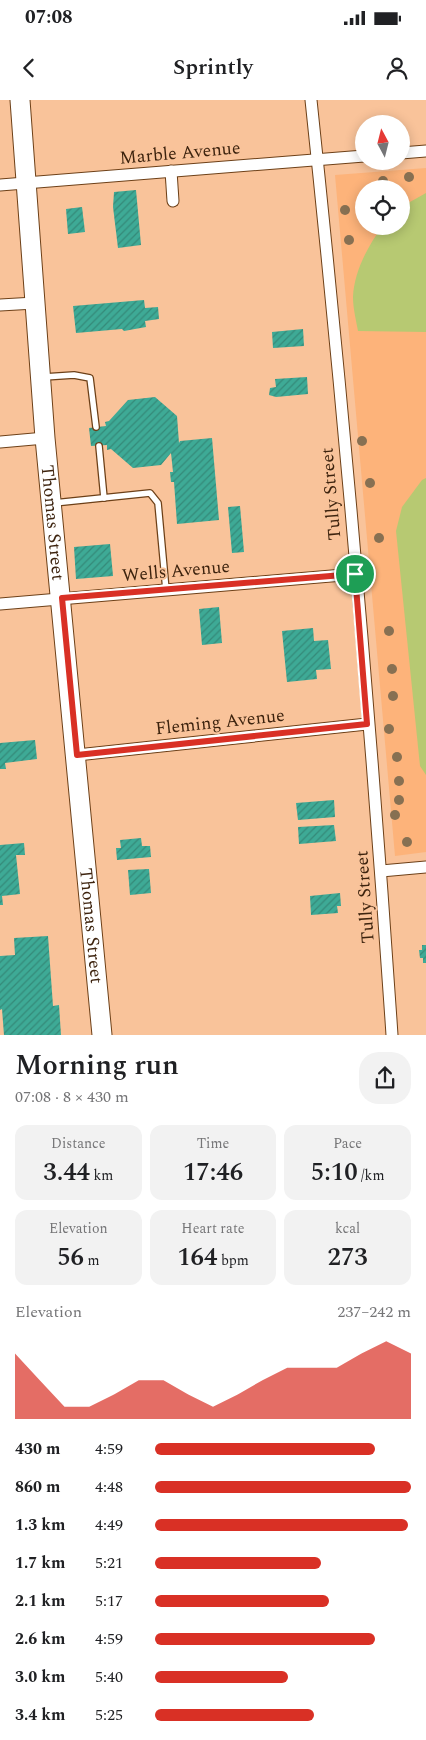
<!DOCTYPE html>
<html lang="en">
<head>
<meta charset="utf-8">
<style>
	body { margin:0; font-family:Spectral,serif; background:#f2f2f2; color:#202124; height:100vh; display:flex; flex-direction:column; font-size:19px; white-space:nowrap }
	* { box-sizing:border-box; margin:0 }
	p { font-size:16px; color:#757577 }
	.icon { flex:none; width:28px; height:28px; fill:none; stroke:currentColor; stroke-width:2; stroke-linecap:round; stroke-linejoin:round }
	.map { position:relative; height:935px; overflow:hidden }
	.drawer { display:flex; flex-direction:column; background:#fff; flex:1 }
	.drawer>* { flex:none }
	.needle { width:32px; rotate:353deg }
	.buttons { position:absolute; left:355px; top:15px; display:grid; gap:10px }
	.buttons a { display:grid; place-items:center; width:55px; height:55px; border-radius:50%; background:#fff; box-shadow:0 2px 12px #0003; font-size:25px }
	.pin { position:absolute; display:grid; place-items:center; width:42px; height:42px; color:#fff; margin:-21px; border:2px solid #fff; border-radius:50%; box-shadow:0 1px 5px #0007 }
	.round { display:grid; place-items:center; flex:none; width:52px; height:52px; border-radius:20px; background:#f2f2f2 }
	.overview { display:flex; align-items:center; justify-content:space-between; height:85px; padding:0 15px }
	h1 { font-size:28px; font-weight:600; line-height:38px }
	.figures { display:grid; grid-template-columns:repeat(3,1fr); gap:8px; height:85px; padding:5px 15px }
	.figures div { display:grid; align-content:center; border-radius:12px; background:#f2f2f2; text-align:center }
	.figures b { font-size:25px; font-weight:600 }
	.figures small { font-size:14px; font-weight:400 }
	.figures p { font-size:14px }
	.chart { height:140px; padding:10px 15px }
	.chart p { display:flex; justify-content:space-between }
	.chart svg { width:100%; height:90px; margin-top:5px; fill:#d93025; opacity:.7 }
	ul { padding:0 15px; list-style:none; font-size:16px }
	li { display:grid; grid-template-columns:80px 60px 1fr; align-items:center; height:38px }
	li i { height:12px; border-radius:6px; background:#d93025 }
	.status { display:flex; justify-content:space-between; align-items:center; height:35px; padding:0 25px; background:#fff; direction:ltr }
	.status svg { height:14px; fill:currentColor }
	header { display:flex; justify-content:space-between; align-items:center; height:65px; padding:0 15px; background:#fff; font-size:22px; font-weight:600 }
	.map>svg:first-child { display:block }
	.built { fill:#fdb37a; fill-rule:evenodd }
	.pitch { fill:#b7c972 }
	.building { fill:url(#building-hatch) }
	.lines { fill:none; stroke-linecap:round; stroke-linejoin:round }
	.lane-casing { stroke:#6d4018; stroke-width:8 }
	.street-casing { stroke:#6d4018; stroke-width:13 }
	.primary-casing { stroke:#6d4018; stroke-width:21 }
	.lane { stroke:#fff; stroke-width:5.5 }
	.street { stroke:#fff; stroke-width:11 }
	.primary { stroke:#fff; stroke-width:19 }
	.tree { fill:#877052 }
	.route-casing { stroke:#fff; stroke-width:10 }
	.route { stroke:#d93025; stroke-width:6 }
	.labels { text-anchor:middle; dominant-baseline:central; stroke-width:4; stroke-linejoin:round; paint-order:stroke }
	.street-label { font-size:18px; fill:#3d230e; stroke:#f9c39a }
</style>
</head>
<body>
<div class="status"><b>07:08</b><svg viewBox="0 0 49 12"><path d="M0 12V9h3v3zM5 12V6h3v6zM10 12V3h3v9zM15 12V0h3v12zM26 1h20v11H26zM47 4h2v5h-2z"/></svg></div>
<header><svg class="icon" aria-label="back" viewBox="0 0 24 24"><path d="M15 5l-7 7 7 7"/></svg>Sprintly<svg class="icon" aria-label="person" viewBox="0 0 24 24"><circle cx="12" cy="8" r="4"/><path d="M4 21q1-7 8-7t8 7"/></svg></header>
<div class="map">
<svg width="426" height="935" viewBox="0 0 426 935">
	<defs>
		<pattern id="building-hatch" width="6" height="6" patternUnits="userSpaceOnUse" patternTransform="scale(1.25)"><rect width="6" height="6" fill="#3eaa96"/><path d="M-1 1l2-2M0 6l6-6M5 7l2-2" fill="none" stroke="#358a79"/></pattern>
	</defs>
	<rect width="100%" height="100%" fill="#f9c39a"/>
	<path class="built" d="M426 68V752L395 756 335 75ZM364 89H401V126H364Z"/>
	<g class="pitch">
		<path d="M426 93V232L358 231C356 220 353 208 353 197 354 172 368 145 383 126H401V107Z"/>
		<path d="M426 378V675L420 666 396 431 402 407 422 380Z"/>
	</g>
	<g class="building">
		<path d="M136 90 141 145 118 148 113 107 114 92Z"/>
		<path d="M82 107 85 132 68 134 66 109Z"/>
		<path d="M144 200 145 208 158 207 159 219 145 221 146 227 124 231 122 229 76 233 73 206Z"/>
		<path d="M303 229 304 246 273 248 272 232Z"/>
		<path d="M307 277 308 294 276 297 269 295 270 288 276 287 275 279Z"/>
		<path d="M155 297 177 316 179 343 180 341 212 338 219 420 177 424 174 382H171L170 372H173L171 353 161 365 133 368 111 349 107 350V345L91 346 89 328 106 326 105 322 109 321 128 300Z"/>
		<path d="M240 406 244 452 232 453 228 407Z"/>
		<path d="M110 444 113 476 76 479 74 447Z"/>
		<path d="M219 507 222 543 202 545 199 509Z"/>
		<path d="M313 528 314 541 328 540 331 569 316 570 317 579 287 582 282 531Z"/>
		<path d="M35 640 37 659 5 663 6 669H0V643Z"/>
		<path d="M334 700 335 717 298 720 296 703Z"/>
		<path d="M334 725 336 741 299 744 298 727Z"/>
		<path d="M141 738 142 746H150L151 757 117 760 116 748H121L120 740Z"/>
		<path d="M24 743 25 755H16L20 794 2 796 3 805H0V745Z"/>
		<path d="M149 769 151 793 130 795 128 770Z"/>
		<path d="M340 793 341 806H337L338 813 311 815 310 796Z"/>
		<path d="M48 836 53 906 59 905 61 935H4L2 909 0 910V856L15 855 14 838Z"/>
		<path d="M422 845H426V863H423V858H420L419 850H422Z"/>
	</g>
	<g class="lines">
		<g class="lane-casing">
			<g id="lane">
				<path d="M44 277 74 275 90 278 96 327"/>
				<path d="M99 346 104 398"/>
				<path d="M54 403 150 393 158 403 166 490"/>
			</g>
		</g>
		<g class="street-casing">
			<g id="street">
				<path d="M311 0C344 311 371 623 392 935"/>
				<path d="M401 53 426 51"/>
				<path d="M171 71 173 101"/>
				<path d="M0 85 364 56"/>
				<path d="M0 205 35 203"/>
				<path d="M0 342 45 338"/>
				<path d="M0 504 355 474"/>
				<path d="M77 655 367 624"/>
				<path d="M381 771 426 767"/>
			</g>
		</g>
		<g class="primary-casing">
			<g id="primary">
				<path id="s1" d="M20 0 45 338 102 935"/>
			</g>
		</g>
		<use href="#lane" class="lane"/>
		<use href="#street" class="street"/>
		<use href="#primary" class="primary"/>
	</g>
	<g class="tree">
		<circle cx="409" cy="77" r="5"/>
		<circle cx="383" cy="81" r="5"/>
		<circle cx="345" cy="110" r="5"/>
		<circle cx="349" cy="140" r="5"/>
		<circle cx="362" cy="341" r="5"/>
		<circle cx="370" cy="383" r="5"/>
		<circle cx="379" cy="438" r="5"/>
		<circle cx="389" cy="531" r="5"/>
		<circle cx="392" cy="569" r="5"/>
		<circle cx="393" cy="596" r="5"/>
		<circle cx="389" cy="629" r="5"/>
		<circle cx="397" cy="657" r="5"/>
		<circle cx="399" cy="681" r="5"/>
		<circle cx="399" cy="700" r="5"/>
		<circle cx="395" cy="715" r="5"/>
		<circle cx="407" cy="742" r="5"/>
	</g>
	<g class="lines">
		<g class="route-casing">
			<path id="route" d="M355 474 367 624 77 655 62 498Z"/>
		</g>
		<use href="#route" class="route"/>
	</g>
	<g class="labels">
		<g class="street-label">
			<text transform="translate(180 53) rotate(-5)">Marble Avenue</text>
			<text transform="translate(331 394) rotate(-95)">Tully Street</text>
			<text stroke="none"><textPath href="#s1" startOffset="424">Thomas Street</textPath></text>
			<text transform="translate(176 471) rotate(-5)">Wells Avenue</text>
			<text transform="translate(220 622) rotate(-6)">Fleming Avenue</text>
			<text transform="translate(365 797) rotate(-94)">Tully Street</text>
			<text stroke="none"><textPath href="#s1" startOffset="829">Thomas Street</textPath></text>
		</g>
	</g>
</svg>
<div class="buttons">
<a><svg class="needle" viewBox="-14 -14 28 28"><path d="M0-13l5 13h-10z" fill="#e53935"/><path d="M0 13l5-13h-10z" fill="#757577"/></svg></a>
<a><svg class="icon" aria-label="locate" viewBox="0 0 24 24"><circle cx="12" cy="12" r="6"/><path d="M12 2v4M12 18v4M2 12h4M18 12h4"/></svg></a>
</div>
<div class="pin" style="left:355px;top:474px;background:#1e9e55"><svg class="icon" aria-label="arrive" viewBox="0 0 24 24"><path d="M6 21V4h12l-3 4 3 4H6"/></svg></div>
</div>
<section class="drawer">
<div class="overview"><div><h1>Morning run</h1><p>07:08 · 8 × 430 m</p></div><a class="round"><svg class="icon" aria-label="share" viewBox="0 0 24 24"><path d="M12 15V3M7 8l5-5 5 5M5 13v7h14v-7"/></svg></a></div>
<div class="figures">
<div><p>Distance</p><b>3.44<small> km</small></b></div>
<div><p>Time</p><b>17:46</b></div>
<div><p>Pace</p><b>5:10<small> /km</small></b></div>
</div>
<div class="figures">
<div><p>Elevation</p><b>56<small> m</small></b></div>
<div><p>Heart rate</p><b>164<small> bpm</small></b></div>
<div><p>kcal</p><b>273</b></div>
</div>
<div class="chart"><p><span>Elevation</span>237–242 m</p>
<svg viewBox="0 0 160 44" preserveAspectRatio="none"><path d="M0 44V12L10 25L20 38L30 38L40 32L50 25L60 25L70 32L80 38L90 32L100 25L110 19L120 19L130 19L140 12L150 6L160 12V44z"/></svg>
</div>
<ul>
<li><b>430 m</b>4:59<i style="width:86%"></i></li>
<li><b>860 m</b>4:48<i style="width:100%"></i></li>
<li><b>1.3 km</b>4:49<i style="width:99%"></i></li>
<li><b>1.7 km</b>5:21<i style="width:65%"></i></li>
<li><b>2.1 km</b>5:17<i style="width:68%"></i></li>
<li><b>2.6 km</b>4:59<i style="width:86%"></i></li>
<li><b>3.0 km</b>5:40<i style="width:52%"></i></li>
<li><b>3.4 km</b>5:25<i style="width:62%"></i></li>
</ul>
</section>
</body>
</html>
